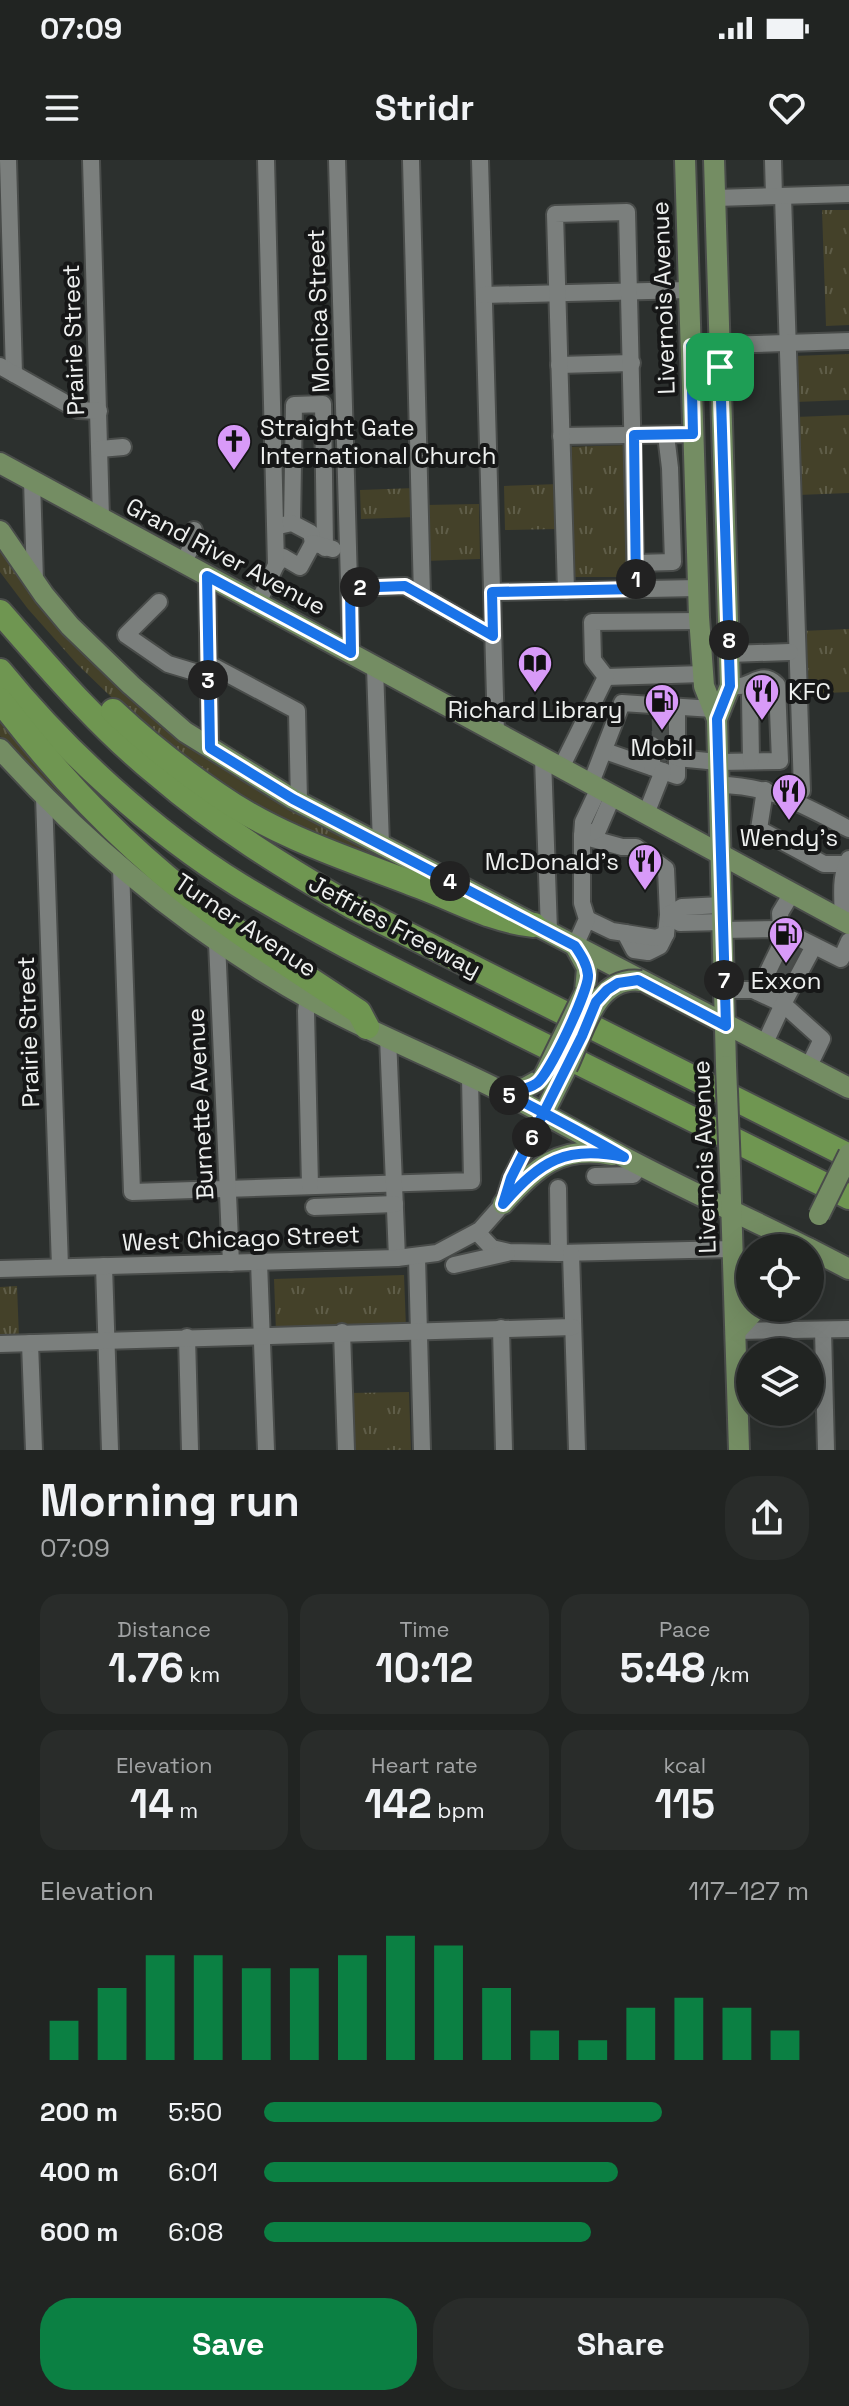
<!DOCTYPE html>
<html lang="en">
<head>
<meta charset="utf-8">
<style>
	body { margin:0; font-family:"Space Grotesk",sans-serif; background:#292c2a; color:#f1f3f6; height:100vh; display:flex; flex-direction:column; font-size:30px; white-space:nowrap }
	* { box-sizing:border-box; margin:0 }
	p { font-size:26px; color:#a2a4a5 }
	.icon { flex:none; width:44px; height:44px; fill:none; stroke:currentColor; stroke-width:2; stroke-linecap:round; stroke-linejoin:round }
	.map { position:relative; height:1290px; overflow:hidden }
	.drawer { display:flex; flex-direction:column; background:#212422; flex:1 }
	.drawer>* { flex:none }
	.tools { position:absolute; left:736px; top:1074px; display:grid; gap:16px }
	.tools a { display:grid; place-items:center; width:88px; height:88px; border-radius:50%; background:#212422; box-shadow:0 8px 32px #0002,0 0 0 2px #3e4140; font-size:40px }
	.pin { position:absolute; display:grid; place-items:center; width:68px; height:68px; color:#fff; margin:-34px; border-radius:16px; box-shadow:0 4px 12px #0006 }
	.km { position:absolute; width:40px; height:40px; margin:-20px; border-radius:50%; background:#222; color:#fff; font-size:22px; line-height:40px; text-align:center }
	.round { display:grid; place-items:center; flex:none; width:84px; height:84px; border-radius:32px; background:#292c2a }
	.overview { display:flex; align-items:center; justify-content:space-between; height:136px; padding:0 40px }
	h1 { font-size:44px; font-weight:600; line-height:60px }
	.stats { display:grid; grid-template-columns:repeat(3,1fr); gap:12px; height:136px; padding:8px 40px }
	.stats div { display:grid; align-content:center; border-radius:20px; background:#292c2a; text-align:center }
	.stats b { font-size:40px; font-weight:600 }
	.stats small { font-size:22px; font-weight:400 }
	.stats p { font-size:22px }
	.chart { height:224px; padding:16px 40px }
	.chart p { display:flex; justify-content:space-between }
	.chart svg { width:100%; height:144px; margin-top:8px; stroke:#0b8043; stroke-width:6 }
	.button { display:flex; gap:16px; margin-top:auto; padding:16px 40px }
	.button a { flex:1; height:92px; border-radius:32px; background:#0b8043; color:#fff; font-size:32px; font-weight:600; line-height:92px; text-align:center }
	.button a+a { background:#292c2a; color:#f1f3f6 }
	ul { padding:0 40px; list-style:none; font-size:26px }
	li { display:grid; grid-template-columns:128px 96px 1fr; align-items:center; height:60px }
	li i { height:20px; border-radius:10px; background:#0b8043 }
	.status { display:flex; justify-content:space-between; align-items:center; height:56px; padding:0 40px; background:#212422; direction:ltr }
	.status svg { height:22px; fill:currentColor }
	header { display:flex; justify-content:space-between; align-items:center; height:104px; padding:0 40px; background:#212422; font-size:36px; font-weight:600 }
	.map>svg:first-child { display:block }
	.grass { fill:url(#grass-tufts) }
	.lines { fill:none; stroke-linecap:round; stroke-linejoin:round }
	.minor-tunnel { stroke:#494d4b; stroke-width:16; stroke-dasharray:16 8; stroke-linecap:butt }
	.minor-casing { stroke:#494c4a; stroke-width:20 }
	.major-casing { stroke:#494c4a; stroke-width:24 }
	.highway-casing { stroke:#494c4a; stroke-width:28 }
	.minor { stroke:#7b7f7d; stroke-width:16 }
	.major { stroke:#748d63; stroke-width:20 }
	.highway { stroke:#6f9651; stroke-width:24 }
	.major-bridge-casing { stroke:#494c4a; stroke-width:24; stroke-linecap:butt }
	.major-bridge { stroke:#748d63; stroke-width:20 }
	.route-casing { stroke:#fff; stroke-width:16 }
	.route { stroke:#1a73e8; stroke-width:10 }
	.labels { text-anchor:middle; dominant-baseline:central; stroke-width:8; stroke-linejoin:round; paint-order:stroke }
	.street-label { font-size:24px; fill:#eef0ef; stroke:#161717 }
	.poi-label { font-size:24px; fill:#eef0ef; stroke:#161717 }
</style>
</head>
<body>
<div class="status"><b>07:09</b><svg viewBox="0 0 49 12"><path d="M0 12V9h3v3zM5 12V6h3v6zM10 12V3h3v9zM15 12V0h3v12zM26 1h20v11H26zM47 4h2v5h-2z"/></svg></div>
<header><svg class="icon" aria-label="menu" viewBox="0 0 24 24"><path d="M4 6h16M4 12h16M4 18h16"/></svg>Stridr<svg class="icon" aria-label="heart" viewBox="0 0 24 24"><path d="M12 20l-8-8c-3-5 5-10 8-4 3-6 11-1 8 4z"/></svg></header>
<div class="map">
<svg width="849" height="1290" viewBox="0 0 849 1290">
	<defs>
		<pattern id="grass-tufts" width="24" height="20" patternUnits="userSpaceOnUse" patternTransform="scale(2)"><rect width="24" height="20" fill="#444129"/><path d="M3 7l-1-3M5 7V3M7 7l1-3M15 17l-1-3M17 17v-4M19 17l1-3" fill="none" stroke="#5f5d48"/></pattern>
	</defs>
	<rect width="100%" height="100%" fill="#2c302e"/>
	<g class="grass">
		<path d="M822 50H849V165L826 166Z"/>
		<path d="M849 194V240L795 242 793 196Z"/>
		<path d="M849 255V333L798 335 795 257Z"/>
		<path d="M629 285 633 417H569L565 287Z"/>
		<path d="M559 324 560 369 505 370 504 326Z"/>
		<path d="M415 328V357L361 359 360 330Z"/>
		<path d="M479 344 480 399 425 401V345Z"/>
		<path d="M0 385 137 541 380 689 411 714 277 657 233 633 135 560 77 504 28 449 0 412Z"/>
		<path d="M849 469V532L803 534 801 471Z"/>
		<path d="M0 554 169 736C110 685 52 634 0 576Z"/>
		<path d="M404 1115 406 1168 276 1172 274 1119Z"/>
		<path d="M17 1126 19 1178H0V1127Z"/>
		<path d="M409 1232 411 1290H350L349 1233Z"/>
	</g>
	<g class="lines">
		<g class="minor-tunnel">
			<path d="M652 567 673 566"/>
			<path d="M652 579 674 578"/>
			<path d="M661 593H674"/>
			<path d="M787 790 799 797"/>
			<path d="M781 801 792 808"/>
			<path d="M775 813 786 819"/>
		</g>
		<g class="minor-casing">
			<g id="minor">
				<path d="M8 0 14 214"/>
				<path d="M91 0 101 358"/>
				<path d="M337 0 351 493"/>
				<path d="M411 0 422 436"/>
				<path d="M480 0 496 573"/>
				<path d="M773 0 774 36"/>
				<path d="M783 36 802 631"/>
				<path d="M716 38 849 34"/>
				<path d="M484 135 689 130"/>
				<path d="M691 186 849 181"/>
				<path d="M559 205 632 203"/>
				<path d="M0 206 78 250 99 251"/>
				<path d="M561 276 693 274"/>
				<path d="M100 289 123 287"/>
				<path d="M32 320 35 421"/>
				<path d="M292 363 294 245 323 244 325 388"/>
				<path d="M283 365 292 363 311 373 313 383"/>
				<path d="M183 403 195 380 194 370"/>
				<path d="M636 403 673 402 670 308 666 275"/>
				<path d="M276 405 283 397 300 407 313 383 333 389"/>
				<path d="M207 416 210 588"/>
				<path d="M350 428 405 426 493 476"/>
				<path d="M566 431 555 54 627 52 636 429"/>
				<path d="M492 432 698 428"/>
				<path d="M159 442 126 475 168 504 208 516"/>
				<path d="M258 443 276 405 266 0"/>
				<path d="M729 494 790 492"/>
				<path d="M209 504 297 551 299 642"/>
				<path d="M375 507 381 685"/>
				<path d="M606 517 703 514"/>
				<path d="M605 591 677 616V547"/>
				<path d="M543 598 549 771"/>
				<path d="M677 598 718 602 780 601 777 525C765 513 758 520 745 525 740 527 735 526 730 526"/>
				<path d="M751 601 750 536 753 528 764 524"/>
				<path d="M652 607V585"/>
				<path d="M561 608 606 517 593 500 592 462 700 461"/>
				<path d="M591 623 622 543 713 549"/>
				<path d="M719 625C770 625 805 646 849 669"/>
				<path d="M765 630 759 669 824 704H847"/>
				<path d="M44 636 60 1107"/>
				<path d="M646 654 663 611"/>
				<path d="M582 676 622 687H636L666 709 668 755 666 774 660 786 648 792 634 790 625 773 612 771 587 759"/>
				<path d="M582 676 598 670 613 635"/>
				<path d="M121 707 132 1032 472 1021 470 916"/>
				<path d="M722 745 682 747 668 755 680 763 722 762"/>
				<path d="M842 760C844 736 838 722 849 699"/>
				<path d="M781 769 780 753 792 733"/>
				<path d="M722 770 781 769 841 799 849 781"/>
				<path d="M625 773 656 778 666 774"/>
				<path d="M217 782 231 1103"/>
				<path d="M575 786 587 759 582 743V676L583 662 599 628"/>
				<path d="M724 830H753L783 844 814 786"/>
				<path d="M758 832 787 772"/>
				<path d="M308 837 306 851 310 1026"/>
				<path d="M388 877 397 1098"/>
				<path d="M764 885 783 844 822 879 808 908"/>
				<path d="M595 1016 633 1015 641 1005"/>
				<path d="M558 1028 559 1093"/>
				<path d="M314 1047 395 1044"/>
				<path d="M477 1072 492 1088 509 1092 559 1093 733 1089"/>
				<path d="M571 1093 577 1290"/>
				<path d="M417 1097 422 1290"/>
				<path d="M259 1102 266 1290"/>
				<path d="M454 1105 507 1093"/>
				<path d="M104 1106 110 1290"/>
				<path d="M0 1109 397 1098 437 1093 480 1070 503 1044 511 1018 544 953"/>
				<path d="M501 1168 504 1290"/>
				<path d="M823 1170 826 1290"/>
				<path d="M736 1171 849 1169"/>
				<path d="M342 1172 346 1290"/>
				<path d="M187 1177 190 1290"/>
				<path d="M30 1183 34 1290"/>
				<path d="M0 1184 573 1167"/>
			</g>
		</g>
		<g class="major-casing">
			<g id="major">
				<path d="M685 0 699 457 704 526 717 559 726 906"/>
				<path d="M714 0 730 526 717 559"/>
				<path d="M0 303 849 764"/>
				<path d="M0 371 44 435 70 466 131 525 185 572 293 639 849 928"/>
				<path d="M0 589C91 690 196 776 315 842 375 875 440 900 501 931 542 952 582 975 624 997 684 1029 747 1057 808 1088"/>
				<path d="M575 786 587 808 585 832"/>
				<path d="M500 930 525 928 543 918"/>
				<path d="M544 953 567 907"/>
				<path d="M730 1009 739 1290"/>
				<path d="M503 1044C535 1008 561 984 612 995"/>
				<path d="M810 1089 849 1109"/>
				<path d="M736 1171 757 1148"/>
			</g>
		</g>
		<g class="highway-casing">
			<g id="highway">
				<path d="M0 452C50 509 99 567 158 615 217 666 284 707 351 746L849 996"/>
				<path d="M0 511C64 590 152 671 239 725 325 778 416 821 507 867 621 923 735 980 849 1037"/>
				<path d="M0 540C66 627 146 708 236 770 276 798 318 824 359 852L367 867"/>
				<path d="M113 551C145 581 181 610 218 635 279 678 355 701 424 728 460 742 494 761 534 765"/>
			</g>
		</g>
		<use href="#minor" class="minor"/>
		<use href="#major" class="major"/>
		<use href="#highway" class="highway"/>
		<g class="major-bridge-casing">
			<g id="major-bridge">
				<path d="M726 906 730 1009"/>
				<path d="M567 907C583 875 594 815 641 821"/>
				<path d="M543 918 585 832"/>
				<path d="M819 1055 849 994"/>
			</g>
		</g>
		<use href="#major-bridge" class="major-bridge"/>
	</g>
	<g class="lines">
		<g class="route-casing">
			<path id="route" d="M720 207V185L691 186 693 274 634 275 636 429 492 432 493 476 405 426 350 428 351 493 207 416 210 588 293 639 575 786C581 795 587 804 588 815 589 830 549 915 537 923 526 931 512 930 500 930 542 952 583 973 624 997 565 985 541 1001 503 1044L511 1018 582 876 596 842 607 830 618 823 638 820 726 866 717 559 730 526 720 207"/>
		</g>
		<use href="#route" class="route"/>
	</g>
	<defs>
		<g id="church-pin" transform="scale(1.8)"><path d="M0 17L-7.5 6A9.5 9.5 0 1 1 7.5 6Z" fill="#d89af8" stroke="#161717"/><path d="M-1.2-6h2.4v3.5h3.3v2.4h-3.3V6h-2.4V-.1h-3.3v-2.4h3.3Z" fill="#111"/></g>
		<g id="library-pin" transform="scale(1.8)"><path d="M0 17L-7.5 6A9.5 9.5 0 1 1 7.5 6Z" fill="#d89af8" stroke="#161717"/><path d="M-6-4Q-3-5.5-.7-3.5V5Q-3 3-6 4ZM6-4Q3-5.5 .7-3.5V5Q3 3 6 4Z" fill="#111"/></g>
		<g id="restaurant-pin" transform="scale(1.8)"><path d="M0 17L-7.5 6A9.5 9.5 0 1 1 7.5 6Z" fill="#d89af8" stroke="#161717"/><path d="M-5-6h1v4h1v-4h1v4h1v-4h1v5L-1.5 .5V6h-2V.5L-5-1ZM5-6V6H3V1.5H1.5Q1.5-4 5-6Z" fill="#111"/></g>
		<g id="fuel-pin" transform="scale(1.8)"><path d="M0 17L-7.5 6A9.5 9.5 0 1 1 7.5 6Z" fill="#d89af8" stroke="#161717"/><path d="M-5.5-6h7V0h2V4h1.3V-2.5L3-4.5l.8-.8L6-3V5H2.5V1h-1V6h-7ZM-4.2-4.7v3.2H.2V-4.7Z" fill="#111"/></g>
	</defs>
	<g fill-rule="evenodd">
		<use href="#church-pin" x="234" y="281"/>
		<use href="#library-pin" x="535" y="503"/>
		<use href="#restaurant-pin" x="762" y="531"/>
		<use href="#fuel-pin" x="662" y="541"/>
		<use href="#restaurant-pin" x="789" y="631"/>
		<use href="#restaurant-pin" x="645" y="701"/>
		<use href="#fuel-pin" x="786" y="774"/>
	</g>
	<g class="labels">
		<g class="street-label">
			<text transform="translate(663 138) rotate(-92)">Livernois Avenue</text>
			<text transform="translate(318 151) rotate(-92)">Monica Street</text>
			<text transform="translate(73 180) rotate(-92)">Prairie Street</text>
			<text transform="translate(226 396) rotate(28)">Grand River Avenue</text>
			<text transform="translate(246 765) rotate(34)">Turner Avenue</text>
			<text transform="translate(395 766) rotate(28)">Jeffries Freeway</text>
			<text transform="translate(28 872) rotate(-92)">Prairie Street</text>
			<text transform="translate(200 944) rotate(-93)">Burnette Avenue</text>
			<text transform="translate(704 997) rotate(-92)">Livernois Avenue</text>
			<text transform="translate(241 1078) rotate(-2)">West Chicago Street</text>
		</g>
		<g class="poi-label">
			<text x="260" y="267" text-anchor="start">Straight Gate<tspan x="260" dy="28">International Church</tspan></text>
			<text x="788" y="531" text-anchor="start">KFC</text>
			<text x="535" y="549">Richard Library</text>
			<text x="662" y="587">Mobil</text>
			<text x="789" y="677">Wendy's</text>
			<text x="619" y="701" text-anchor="end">McDonald's</text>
			<text x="786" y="820">Exxon</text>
		</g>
	</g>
</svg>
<div class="tools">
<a><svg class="icon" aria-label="locate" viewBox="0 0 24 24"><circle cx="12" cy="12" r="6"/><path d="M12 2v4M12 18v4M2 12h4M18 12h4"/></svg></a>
<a><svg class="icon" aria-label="layers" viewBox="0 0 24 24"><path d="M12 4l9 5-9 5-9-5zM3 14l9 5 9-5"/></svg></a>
</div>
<div class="pin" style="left:720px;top:207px;background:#1e9e55"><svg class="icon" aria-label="arrive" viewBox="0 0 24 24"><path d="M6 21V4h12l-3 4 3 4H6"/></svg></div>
<b class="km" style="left:636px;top:419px">1</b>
<b class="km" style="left:360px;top:427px">2</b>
<b class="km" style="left:208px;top:520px">3</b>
<b class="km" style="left:450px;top:721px">4</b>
<b class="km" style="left:509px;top:935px">5</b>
<b class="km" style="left:532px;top:977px">6</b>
<b class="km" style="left:724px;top:820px">7</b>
<b class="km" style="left:729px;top:480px">8</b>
</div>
<section class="drawer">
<div class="overview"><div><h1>Morning run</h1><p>07:09</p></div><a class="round"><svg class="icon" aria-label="share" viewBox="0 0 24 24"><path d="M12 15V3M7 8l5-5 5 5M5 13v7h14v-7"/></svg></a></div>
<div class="stats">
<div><p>Distance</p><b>1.76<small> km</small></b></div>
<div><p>Time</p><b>10:12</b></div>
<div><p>Pace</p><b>5:48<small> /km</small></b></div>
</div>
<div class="stats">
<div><p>Elevation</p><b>14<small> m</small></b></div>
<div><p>Heart rate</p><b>142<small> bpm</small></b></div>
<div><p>kcal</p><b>115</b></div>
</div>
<div class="chart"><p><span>Elevation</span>117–127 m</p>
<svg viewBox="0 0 160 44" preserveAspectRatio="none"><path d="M5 44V32M15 44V22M25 44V12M35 44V12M45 44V16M55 44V16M65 44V12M75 44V6M85 44V9M95 44V22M105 44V35M115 44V38M125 44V28M135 44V25M145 44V28M155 44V35"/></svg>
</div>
<ul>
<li><b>200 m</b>5:50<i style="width:73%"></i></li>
<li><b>400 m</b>6:01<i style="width:65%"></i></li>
<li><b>600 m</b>6:08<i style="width:60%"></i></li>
</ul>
<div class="button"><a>Save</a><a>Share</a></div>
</section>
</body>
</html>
